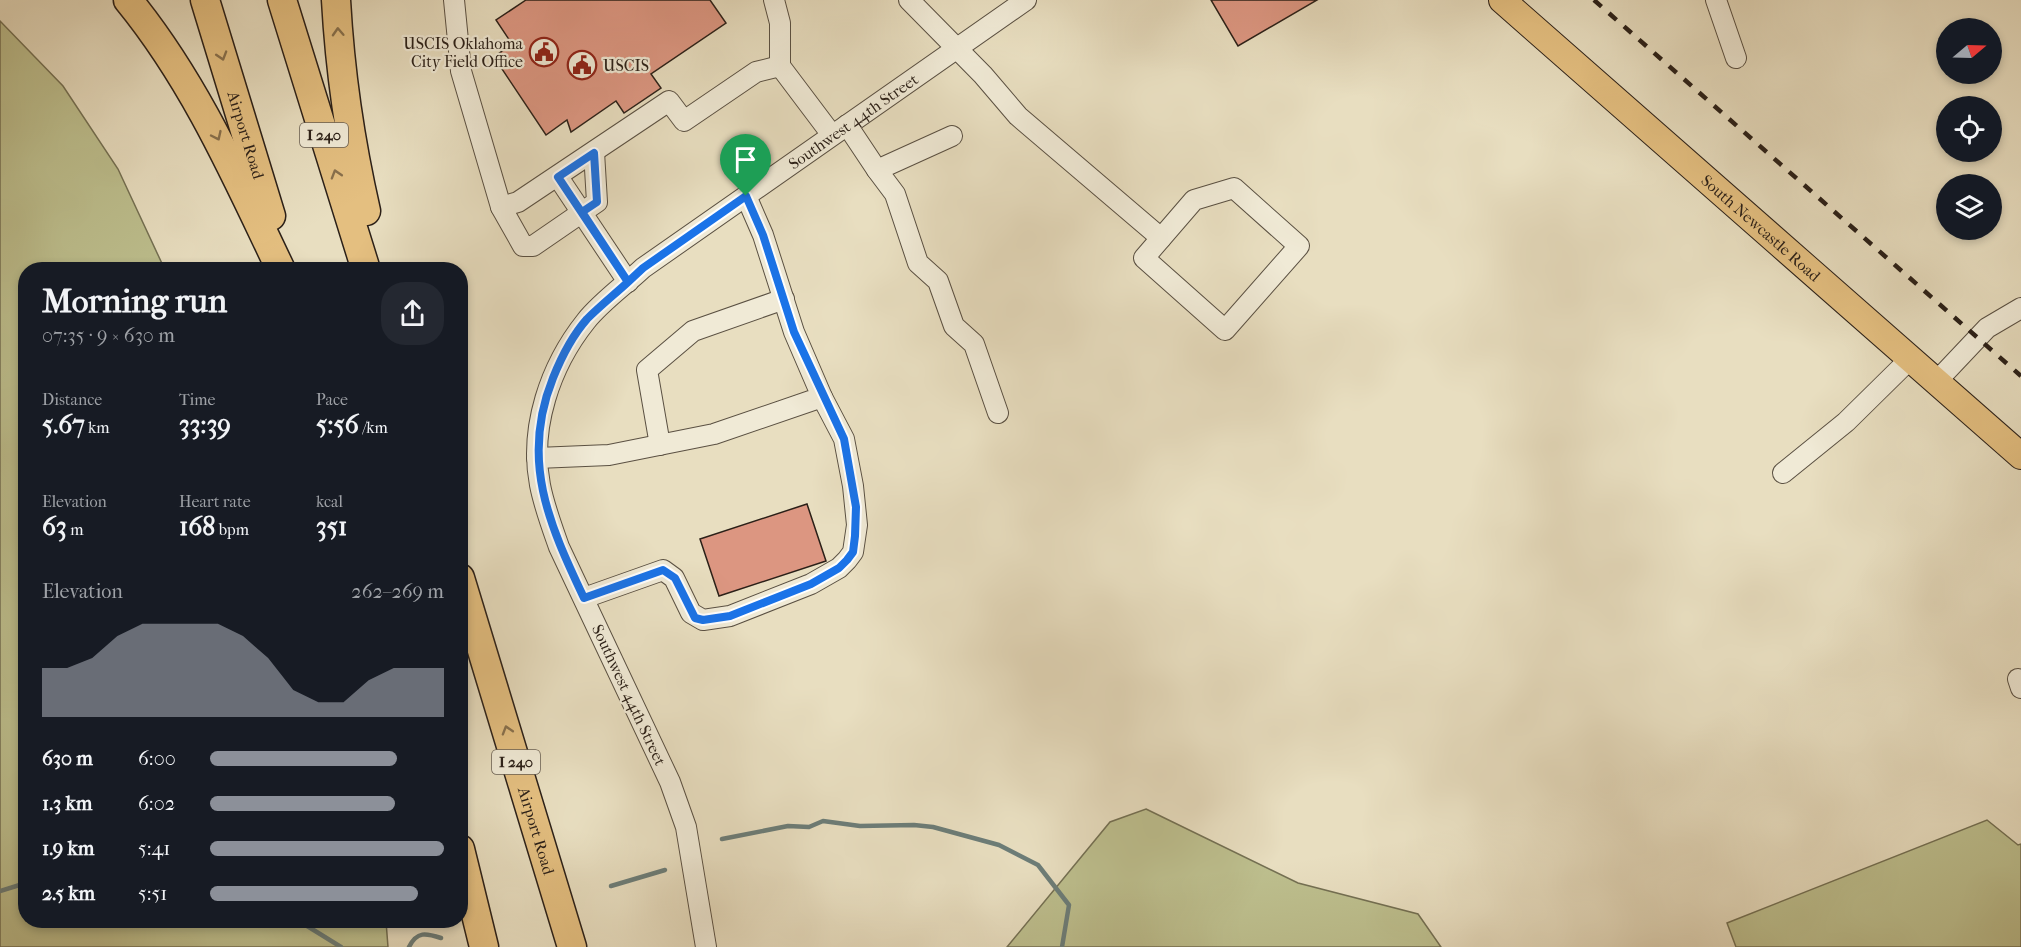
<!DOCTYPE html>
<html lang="en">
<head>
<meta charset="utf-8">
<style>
	body { margin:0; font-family:"IM FELL French Canon",serif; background:#242831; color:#f1f3f6; height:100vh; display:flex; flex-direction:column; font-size:22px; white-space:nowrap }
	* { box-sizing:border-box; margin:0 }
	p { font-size:20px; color:#9ea1a6 }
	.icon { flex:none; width:33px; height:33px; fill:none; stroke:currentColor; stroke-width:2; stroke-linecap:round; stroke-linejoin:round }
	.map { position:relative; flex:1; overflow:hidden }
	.sheet { position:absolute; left:18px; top:262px; width:450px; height:666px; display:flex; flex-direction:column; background:#171b24; border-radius:24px; box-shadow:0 3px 9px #0003 }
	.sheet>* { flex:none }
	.needle { width:39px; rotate:71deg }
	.buttons { position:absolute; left:1936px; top:18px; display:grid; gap:12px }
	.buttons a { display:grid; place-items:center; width:66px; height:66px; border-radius:50%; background:#171b24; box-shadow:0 3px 9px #0003; font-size:30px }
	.pin { position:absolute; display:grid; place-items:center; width:51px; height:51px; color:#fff; margin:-62px -26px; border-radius:50% 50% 50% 0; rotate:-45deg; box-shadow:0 0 6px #0007 }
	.pin .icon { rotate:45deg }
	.round { display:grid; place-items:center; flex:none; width:63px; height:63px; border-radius:24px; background:#242831 }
	.summary { display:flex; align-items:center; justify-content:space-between; height:102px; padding:0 24px }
	h1 { font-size:33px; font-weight:700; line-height:45px }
	.figures { display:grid; grid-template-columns:repeat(3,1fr); gap:9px; height:102px; padding:6px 24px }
	.figures div { display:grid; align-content:center }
	.figures b { font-size:26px; font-weight:700 }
	.figures small { font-size:16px; font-weight:400 }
	.figures p { font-size:16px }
	.chart { height:168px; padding:12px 24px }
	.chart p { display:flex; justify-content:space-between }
	.chart svg { width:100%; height:108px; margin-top:6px; fill:#8c9099; opacity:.7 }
	ul { padding:0 24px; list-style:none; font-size:20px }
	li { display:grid; grid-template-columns:96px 72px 1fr; align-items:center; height:45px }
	li i { height:15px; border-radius:8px; background:#8c9099 }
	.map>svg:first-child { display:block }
	.green { fill:#bdbf8e; stroke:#747053; stroke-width:1.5 }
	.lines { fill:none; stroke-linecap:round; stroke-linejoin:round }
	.stream { stroke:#6c7d78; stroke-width:4.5 }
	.building { fill:#dc9681; stroke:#2b2018; stroke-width:1.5 }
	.minor-casing { stroke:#5a5042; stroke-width:22 }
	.major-casing { stroke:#2b2018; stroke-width:28 }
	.highway-casing { stroke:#2b2018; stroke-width:31 }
	.minor { stroke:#f0ead6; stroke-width:20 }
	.major { stroke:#e4bf80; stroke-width:26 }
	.highway { stroke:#e4bf80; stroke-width:28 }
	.rail { stroke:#2b2018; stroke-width:4.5; stroke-dasharray:10 10; stroke-linecap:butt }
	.oneway { stroke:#88704c }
	.route-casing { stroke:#fff; stroke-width:12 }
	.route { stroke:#1a73e8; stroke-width:8 }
	.labels { text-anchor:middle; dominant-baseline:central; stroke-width:4.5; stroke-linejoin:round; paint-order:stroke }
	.shield { fill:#f0ead6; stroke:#665d51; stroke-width:1.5 }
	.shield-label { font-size:15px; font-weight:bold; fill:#2b2018 }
	.poi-label { font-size:16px; fill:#2b2018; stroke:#f0ead6; text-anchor:end }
	.street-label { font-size:16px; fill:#2b2018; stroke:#f0ead6 }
</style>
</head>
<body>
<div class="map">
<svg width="2021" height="947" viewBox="0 0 2021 947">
	<rect width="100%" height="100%" fill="#e8dec0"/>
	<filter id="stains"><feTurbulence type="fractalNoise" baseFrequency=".00333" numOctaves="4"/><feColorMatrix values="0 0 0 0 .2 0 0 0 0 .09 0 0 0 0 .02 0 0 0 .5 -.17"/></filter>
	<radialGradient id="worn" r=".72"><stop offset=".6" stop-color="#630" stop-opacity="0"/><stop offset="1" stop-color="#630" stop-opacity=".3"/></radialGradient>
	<g class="green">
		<path d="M0 21 63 86 118 169 165 270H26V921H386L388 947H0Z"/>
		<path d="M1146 809 1298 883 1418 914 1441 947H1007L1110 822Z"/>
		<path d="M1987 820 2018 845 2021 844V947H1736L1727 923Z"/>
	</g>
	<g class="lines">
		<g class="stream">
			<path d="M722 839 788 826 809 827 823 821 860 826 914 825 933 827 999 845 1038 865 1069 905 1062 947"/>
			<path d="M611 886 665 870"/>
			<path d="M0 891 26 883"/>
			<path d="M299 921 341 947"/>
			<path d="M409 947C417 931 426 933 441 938"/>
		</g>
	</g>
	<g class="building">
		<path d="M526 0H710L726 23 651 74 661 88 624 113 616 101 571 132 567 120 546 135 494 57 512 44 496 20Z"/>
		<path d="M1211 0H1317L1238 46Z"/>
		<path d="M807 504 826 561 719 596 700 539Z"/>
	</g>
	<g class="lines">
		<g class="minor-casing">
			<g id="minor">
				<path d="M454 0 461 71 501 207 523 246H533L597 202 594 152"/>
				<path d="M774 0 780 23V66L832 135"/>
				<path d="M909 0 983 75 1018 116 1161 238"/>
				<path d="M1716 0 1736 58"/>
				<path d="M847 125 877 170 952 136"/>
				<path d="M877 170 895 194 918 263 938 281 954 326 974 344 998 413"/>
				<path d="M558 177 628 282"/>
				<path d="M1234 188 1299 246 1225 330 1144 258 1194 200Z"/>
				<path d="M501 207 518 202 669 101 684 121 756 72 780 66"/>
				<path d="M1936 382 1987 328 2021 308"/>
				<path d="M660 445 647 370 693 331 784 299"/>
				<path d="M537 458 609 455 714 434 822 397 794 332 763 235 746 196"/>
				<path d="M1783 473 1846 422 1910 359"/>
				<path d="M584 598 663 570 674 578 691 613 703 620 730 616 811 584 839 568 847 560 853 552 857 525 853 486 844 439 822 397"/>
				<path d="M2018 679 2021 688"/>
				<path id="s1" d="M706 947 686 827 670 782 559 547C552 527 544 506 540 485 529 428 550 366 586 321 601 302 625 285 643 268L1026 0"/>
			</g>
		</g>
		<g class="major-casing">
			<g id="major">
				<path id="s2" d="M1502 0 2021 456"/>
			</g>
		</g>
		<g class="highway-casing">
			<g id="highway">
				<path d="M128 0C195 82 236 176 281 270"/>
				<path id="s3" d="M205 0 271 216"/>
				<path d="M282 0 366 270"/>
				<path d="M336 0C340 72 350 141 366 211"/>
				<path id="s4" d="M460 578 572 947"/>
				<path d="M460 849 484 947"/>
			</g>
		</g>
		<use href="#minor" class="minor"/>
		<use href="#major" class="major"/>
		<use href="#highway" class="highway"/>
		<path class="rail" d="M1594 0 2021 376"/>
	</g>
	<defs><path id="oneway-chevron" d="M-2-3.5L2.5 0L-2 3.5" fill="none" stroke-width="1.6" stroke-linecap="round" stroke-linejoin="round" transform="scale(1.5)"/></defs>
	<g class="oneway">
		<use href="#oneway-chevron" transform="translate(338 32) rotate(-93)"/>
		<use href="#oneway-chevron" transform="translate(222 56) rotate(73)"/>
		<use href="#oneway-chevron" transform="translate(217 136) rotate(65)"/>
		<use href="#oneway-chevron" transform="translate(336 174) rotate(-107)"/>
		<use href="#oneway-chevron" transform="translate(507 730) rotate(-107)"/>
	</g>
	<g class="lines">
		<g class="route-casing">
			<path id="route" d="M746 196 643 268 628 282 558 177 594 153 597 202 582 212 628 282C615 294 600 306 587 319 572 336 561 358 553 378 520 460 549 524 584 598L663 570 675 578 695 618 703 620 730 616 811 584 839 568 847 560 853 552 855 536 856 507 844 439 794 332 763 235 746 196"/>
		</g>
		<use href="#route" class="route"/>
	</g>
	<defs>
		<g id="civic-ring" transform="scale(1.5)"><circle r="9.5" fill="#f0ead6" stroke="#8f2418" stroke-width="1.5"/><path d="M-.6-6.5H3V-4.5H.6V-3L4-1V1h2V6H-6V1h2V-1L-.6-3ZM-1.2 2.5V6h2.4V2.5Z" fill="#8f2418"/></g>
	</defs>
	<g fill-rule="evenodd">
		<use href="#civic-ring" x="544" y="52"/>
		<use href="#civic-ring" x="582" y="65"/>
	</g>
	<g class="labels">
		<g class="shield">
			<rect x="300" y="123" width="48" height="24" rx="4.5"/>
			<rect x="492" y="750" width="48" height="24" rx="4.5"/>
		</g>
		<g class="shield-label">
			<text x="324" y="135">I 240</text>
			<text x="516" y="762">I 240</text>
		</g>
		<g class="poi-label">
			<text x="523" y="43">USCIS Oklahoma<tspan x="523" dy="18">City Field Office</tspan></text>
			<text x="603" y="65" text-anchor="start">USCIS</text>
		</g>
		<g class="street-label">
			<text stroke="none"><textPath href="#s1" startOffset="1004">Southwest 44th Street</textPath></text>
			<text stroke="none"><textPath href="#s3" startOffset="141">Airport Road</textPath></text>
			<text stroke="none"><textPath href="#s2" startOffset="345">South Newcastle Road</textPath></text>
			<text transform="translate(629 695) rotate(65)">Southwest 44th Street</text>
			<text stroke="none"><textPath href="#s4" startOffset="264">Airport Road</textPath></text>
		</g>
	</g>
	<rect width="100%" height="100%" filter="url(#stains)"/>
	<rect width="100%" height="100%" fill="url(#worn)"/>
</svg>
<div class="buttons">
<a><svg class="needle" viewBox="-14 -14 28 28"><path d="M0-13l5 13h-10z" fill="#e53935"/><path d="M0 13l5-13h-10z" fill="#9ea1a6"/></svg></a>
<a><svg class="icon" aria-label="locate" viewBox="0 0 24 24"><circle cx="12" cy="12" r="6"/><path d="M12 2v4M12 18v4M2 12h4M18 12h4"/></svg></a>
<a><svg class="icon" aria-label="layers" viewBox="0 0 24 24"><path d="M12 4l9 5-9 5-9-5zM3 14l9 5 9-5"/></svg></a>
</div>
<div class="pin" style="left:746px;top:196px;background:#1e9e55"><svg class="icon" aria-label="arrive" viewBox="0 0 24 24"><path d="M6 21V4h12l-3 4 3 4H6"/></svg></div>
<section class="sheet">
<div class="summary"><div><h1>Morning run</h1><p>07:35 · 9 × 630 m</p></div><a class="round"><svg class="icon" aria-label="share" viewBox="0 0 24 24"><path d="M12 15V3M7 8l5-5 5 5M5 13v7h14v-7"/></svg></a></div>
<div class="figures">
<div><p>Distance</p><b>5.67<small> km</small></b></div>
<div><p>Time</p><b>33:39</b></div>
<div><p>Pace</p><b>5:56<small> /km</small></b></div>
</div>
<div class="figures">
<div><p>Elevation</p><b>63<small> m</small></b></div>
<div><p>Heart rate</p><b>168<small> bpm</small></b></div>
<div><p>kcal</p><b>351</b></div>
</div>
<div class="chart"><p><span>Elevation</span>262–269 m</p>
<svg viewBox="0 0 160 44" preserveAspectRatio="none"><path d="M0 44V24L10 24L20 20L30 11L40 6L50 6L60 6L70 6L80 11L90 20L100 33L110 38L120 38L130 29L140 24L150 24L160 24V44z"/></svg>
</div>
<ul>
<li><b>630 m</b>6:00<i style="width:80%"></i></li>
<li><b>1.3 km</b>6:02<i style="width:79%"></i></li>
<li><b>1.9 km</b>5:41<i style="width:100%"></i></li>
<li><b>2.5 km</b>5:51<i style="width:89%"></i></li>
</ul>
</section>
</div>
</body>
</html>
